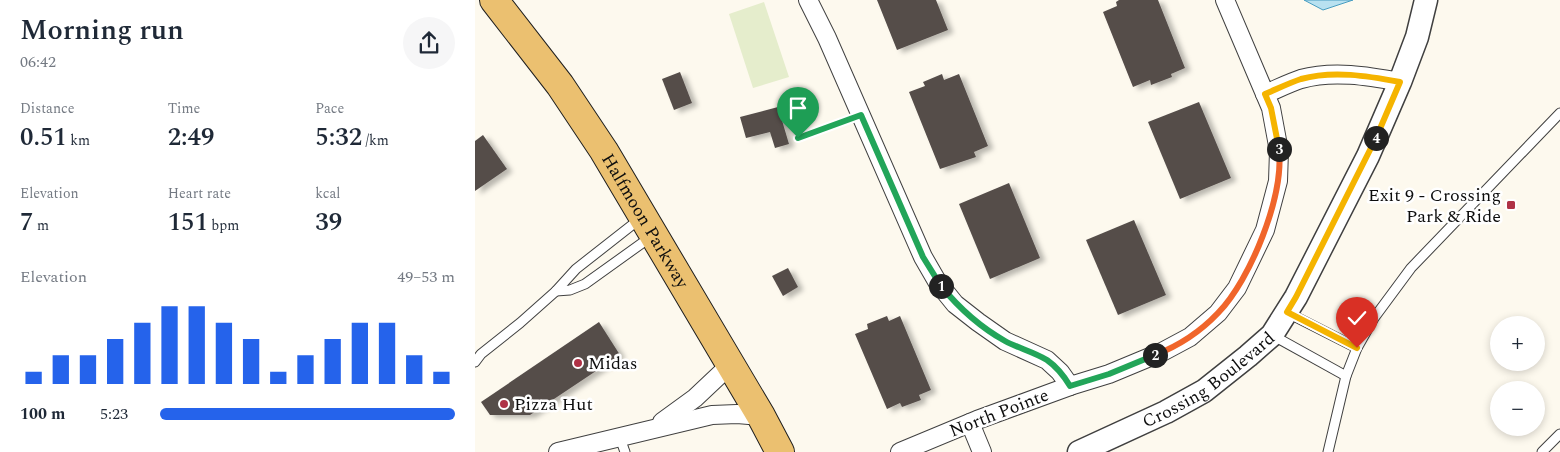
<!DOCTYPE html>
<html lang="en">
<head>
<meta charset="utf-8">
<style>
	body { margin:0; font-family:Spectral,serif; background:#f6f6f7; color:#1f2937; height:100vh; display:flex; flex-direction:column; font-size:19px; white-space:nowrap }
	* { box-sizing:border-box; margin:0 }
	p { font-size:16px; color:#747a83 }
	.icon { flex:none; width:28px; height:28px; fill:none; stroke:currentColor; stroke-width:2; stroke-linecap:round; stroke-linejoin:round }
	.map { position:relative; flex:1; overflow:hidden }
	.sheet { display:flex; flex-direction:column; background:#fff; width:475px }
	.sheet>* { flex:none }
	.buttons { position:absolute; left:1015px; top:316px; display:grid; gap:10px }
	.buttons a { display:grid; place-items:center; width:55px; height:55px; border-radius:50%; background:#fff; box-shadow:0 2px 8px #0003; font-size:25px }
	.pin { position:absolute; display:grid; place-items:center; width:42px; height:42px; color:#fff; margin:-51px -21px; border-radius:50% 50% 50% 0; rotate:-45deg; box-shadow:0 0 5px #0007 }
	.pin .icon { rotate:45deg }
	.km { position:absolute; width:25px; height:25px; margin:-12px; border-radius:50%; background:#222; color:#fff; font-size:14px; line-height:25px; text-align:center }
	.round { display:grid; place-items:center; flex:none; width:52px; height:52px; border-radius:26px; background:#f6f6f7 }
	.head { display:flex; align-items:center; justify-content:space-between; height:85px; padding:0 20px }
	h1 { font-size:28px; font-weight:600; line-height:38px }
	.stats { display:grid; grid-template-columns:repeat(3,1fr); gap:8px; height:85px; padding:5px 20px }
	.stats div { display:grid; align-content:center }
	.stats b { font-size:25px; font-weight:600 }
	.stats small { font-size:14px; font-weight:400 }
	.stats p { font-size:14px }
	.chart { height:140px; padding:10px 20px }
	.chart p { display:flex; justify-content:space-between }
	.chart svg { width:100%; height:90px; margin-top:5px; stroke:#2563eb; stroke-width:6 }
	ul { padding:0 20px; list-style:none; font-size:16px }
	li { display:grid; grid-template-columns:80px 60px 1fr; align-items:center; height:38px }
	li i { height:12px; border-radius:6px; background:#2563eb }
	main { display:flex; flex:1; min-height:0 }
	.map>svg:first-child { display:block }
	.pitch { fill:#e5edcc }
	.water { fill:#b8e1f0; stroke:#469cc0 }
	.building { fill:#544d4a; filter:url(#shadow) }
	.lines { fill:none; stroke-linecap:round; stroke-linejoin:round }
	.service-casing { stroke:#404040; stroke-width:11 }
	.minor-casing { stroke:#404040; stroke-width:20 }
	.tertiary-casing { stroke:#404040; stroke-width:25 }
	.primary-casing { stroke:#1e1e1e; stroke-width:30 }
	.path { stroke:#2f2f2f; stroke-width:3; stroke-dasharray:5 2.5; stroke-linecap:butt }
	.service { stroke:#fff; stroke-width:9 }
	.minor { stroke:#fff; stroke-width:18 }
	.tertiary { stroke:#fff; stroke-width:22 }
	.primary { stroke:#ebc070; stroke-width:28 }
	.split-1-casing { stroke:#fff; stroke-width:10 }
	.split-2-casing { stroke:#fff; stroke-width:10 }
	.split-3-casing { stroke:#fff; stroke-width:10 }
	.split-4-casing { stroke:#fff; stroke-width:10 }
	.split-5-casing { stroke:#fff; stroke-width:10 }
	.split-1 { stroke:#22a559; stroke-width:6 }
	.split-2 { stroke:#22a559; stroke-width:6 }
	.split-3 { stroke:#f0652b; stroke-width:6 }
	.split-4 { stroke:#f5b400; stroke-width:6 }
	.split-5 { stroke:#f5b400; stroke-width:6 }
	.poi-dot { fill:#af3246; stroke:#fff; stroke-width:2 }
	.labels { text-anchor:middle; dominant-baseline:central; stroke-width:5; stroke-linejoin:round; paint-order:stroke }
	.poi-label { font-size:18px; fill:#0d0d0d; stroke:#fff; text-anchor:start }
	.street-label { font-size:18px; fill:#0d0d0d; stroke:#fff }
</style>
</head>
<body>
<main>
<section class="sheet">
<div class="head"><div><h1>Morning run</h1><p>06:42</p></div><a class="round"><svg class="icon" aria-label="share" viewBox="0 0 24 24"><path d="M12 15V3M7 8l5-5 5 5M5 13v7h14v-7"/></svg></a></div>
<div class="stats">
<div><p>Distance</p><b>0.51<small> km</small></b></div>
<div><p>Time</p><b>2:49</b></div>
<div><p>Pace</p><b>5:32<small> /km</small></b></div>
</div>
<div class="stats">
<div><p>Elevation</p><b>7<small> m</small></b></div>
<div><p>Heart rate</p><b>151<small> bpm</small></b></div>
<div><p>kcal</p><b>39</b></div>
</div>
<div class="chart"><p><span>Elevation</span>49–53 m</p>
<svg viewBox="0 0 160 44" preserveAspectRatio="none"><path d="M5 44V38M15 44V30M25 44V30M35 44V22M45 44V14M55 44V6M65 44V6M75 44V14M85 44V22M95 44V38M105 44V30M115 44V22M125 44V14M135 44V14M145 44V30M155 44V38"/></svg>
</div>
<ul>
<li><b>100 m</b>5:23<i style="width:100%"></i></li>
</ul>
</section>
<div class="map">
<svg width="1085" height="452" viewBox="0 0 1085 452">
	<defs>
		<filter id="shadow"><feDropShadow dx="5.5" dy="3" stdDeviation="2.5" flood-color="#0004"/></filter>
	</defs>
	<rect width="100%" height="100%" fill="#fdf9ee"/>
	<path class="pitch" d="M289 2 314 77 278 88 254 14Z"/>
	<path class="water" d="M829 0H878L848 10Z"/>
	<g class="building">
		<path d="M402 0H461L473 30 422 50Z"/>
		<path d="M644 0H683L710 68 696 74 697 77 676 85 675 80 658 87 628 12 642 6 641 2Z"/>
		<path d="M205 72 217 103 199 110 187 79Z"/>
		<path d="M467 74 469 80 484 74 513 146 499 152 501 157 465 169 434 92 450 86 448 82Z"/>
		<path d="M724 102 756 178 705 199 673 122Z"/>
		<path d="M303 107 314 144 300 148 295 132 271 138 265 117Z"/>
		<path d="M8 135 32 169 0 191V141Z"/>
		<path d="M534 183 565 258 515 279 484 204Z"/>
		<path d="M659 220 691 295 643 315 611 240Z"/>
		<path d="M313 268 323 287 308 296 297 276Z"/>
		<path d="M412 316 414 321 425 316 456 390 444 395 446 400 427 407 425 403 412 409 380 334 393 329 392 324Z"/>
		<path d="M124 322 145 355 55 415H15L6 402Z"/>
	</g>
	<g class="lines">
		<g class="service-casing">
			<g id="service">
				<path d="M81 291 95 290 110 284 177 236"/>
				<path d="M811 312 882 348"/>
				<path d="M797 335 871 376"/>
				<path d="M0 362 6 354 45 323 81 291 101 269 166 218"/>
				<path d="M145 438 150 452"/>
				<path d="M853 452 871 376 882 348 899 318 936 268 1085 113"/>
				<path d="M1067 452 1085 434"/>
			</g>
		</g>
		<g class="minor-casing">
			<g id="minor">
				<path d="M333 0 352 38 448 257 463 283 480 304 503 322 530 341 572 360 585 372 595 386"/>
				<path d="M790 94C802 89 814 83 826 79 858 70 893 76 925 82"/>
				<path d="M187 422 220 398 255 365"/>
				<path d="M495 423 507 452"/>
				<path d="M83 452 237 415 262 414 286 416"/>
				<path d="M425 452 502 420 595 386 634 374 687 352 715 337 743 313 762 288 790 230 803 181 804 151 796 108 750 0"/>
			</g>
		</g>
		<g class="tertiary-casing">
			<g id="tertiary">
				<path id="s1" d="M604 452 691 412 729 391 773 356 797 335 821 297 893 156 925 82 942 37 951 0"/>
			</g>
		</g>
		<g class="primary-casing">
			<g id="primary">
				<path id="s2" d="M19 0 85 85 129 151 286 416 305 452"/>
			</g>
		</g>
		<path class="path" d="M323 138 371 120"/>
		<use href="#service" class="service"/>
		<use href="#minor" class="minor"/>
		<use href="#tertiary" class="tertiary"/>
		<use href="#primary" class="primary"/>
	</g>
	<g class="lines">
		<g class="split-1-casing">
			<path id="split-1" d="M323 138 386 115 448 257 466 286"/>
		</g>
		<g class="split-2-casing">
			<path id="split-2" d="M466 286C484 308 505 327 530 341 543 348 559 352 572 360 582 367 589 376 595 386L634 374 680 355"/>
		</g>
		<g class="split-3-casing">
			<path id="split-3" d="M680 355C703 346 726 331 743 313 776 279 809 196 804 149"/>
		</g>
		<g class="split-4-casing">
			<path id="split-4" d="M804 149 796 108 790 94C802 89 814 83 826 79 858 70 893 76 925 82L901 138"/>
		</g>
		<g class="split-5-casing">
			<path id="split-5" d="M882 348 812 312 821 297 901 138"/>
		</g>
		<use href="#split-1" class="split-1"/>
		<use href="#split-2" class="split-2"/>
		<use href="#split-3" class="split-3"/>
		<use href="#split-4" class="split-4"/>
		<use href="#split-5" class="split-5"/>
	</g>
	<g class="poi-dot">
		<rect x="1031" y="200" width="10" height="10" rx="2.5"/>
		<circle cx="103" cy="363" r="5"/>
		<circle cx="29" cy="404" r="5"/>
	</g>
	<g class="labels">
		<g class="poi-label">
			<text x="1026" y="195" text-anchor="end">Exit 9 - Crossing<tspan x="1026" dy="21">Park &amp; Ride</tspan></text>
			<text x="113" y="363">Midas</text>
			<text x="39" y="404">Pizza Hut</text>
		</g>
		<g class="street-label">
			<text stroke="none"><textPath href="#s2" startOffset="268">Halfmoon Parkway</textPath></text>
			<text stroke="none"><textPath href="#s1" startOffset="149">Crossing Boulevard</textPath></text>
			<text transform="translate(524 413) rotate(-21)">North Pointe</text>
		</g>
	</g>
</svg>
<div class="buttons">
<a>+</a>
<a>−</a>
</div>
<div class="pin" style="left:323px;top:138px;background:#1e9e55"><svg class="icon" aria-label="arrive" viewBox="0 0 24 24"><path d="M6 21V4h12l-3 4 3 4H6"/></svg></div>
<div class="pin" style="left:882px;top:348px;background:#d93025"><svg class="icon" aria-label="check" viewBox="0 0 24 24"><path d="M5 12l5 5 9-10"/></svg></div>
<b class="km" style="left:466px;top:286px">1</b>
<b class="km" style="left:680px;top:355px">2</b>
<b class="km" style="left:804px;top:149px">3</b>
<b class="km" style="left:901px;top:138px">4</b>
</div>
</main>
</body>
</html>
